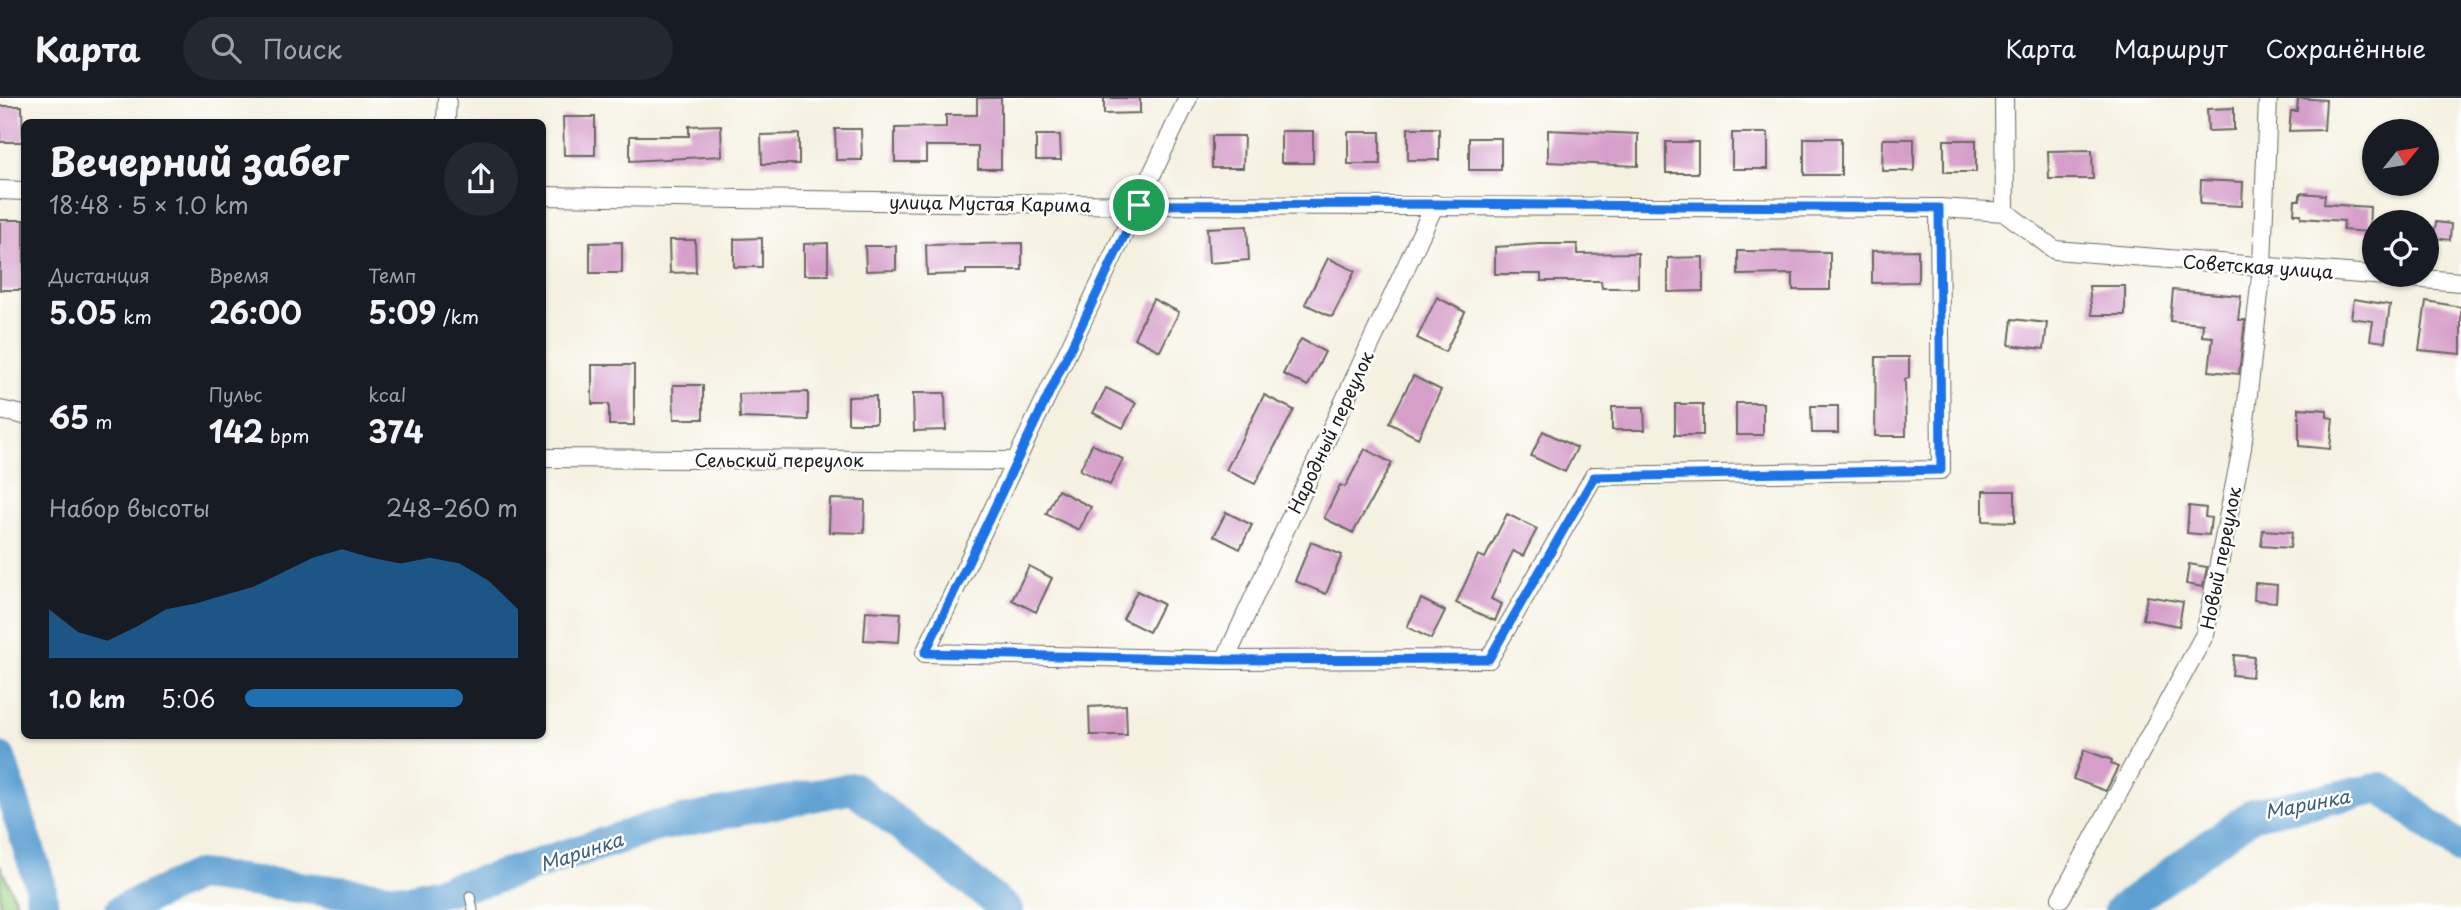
<!DOCTYPE html>
<html lang="ru">
<head>
<meta charset="utf-8">
<style>
	body { margin:0; font-family:"Playpen Sans",sans-serif; background:#242831; color:#f1f3f6; height:100vh; display:flex; flex-direction:column; font-size:26px; white-space:nowrap }
	* { box-sizing:border-box; margin:0 }
	p { font-size:23px; color:#9ea1a6 }
	.icon { flex:none; width:38px; height:38px; fill:none; stroke:currentColor; stroke-width:2; stroke-linecap:round; stroke-linejoin:round }
	.map { position:relative; flex:1; overflow:hidden }
	.panel { position:absolute; left:21px; top:21px; width:525px; height:620px; display:flex; flex-direction:column; background:#171b24; border-radius:10px; box-shadow:0 2px 5px #0004 }
	.panel>* { flex:none }
	.needle { width:46px; rotate:60deg }
	.fabs { position:absolute; left:2362px; top:21px; display:grid; gap:14px }
	.fabs a { display:grid; place-items:center; width:77px; height:77px; border-radius:50%; background:#171b24; box-shadow:0 2px 5px #0004; font-size:35px }
	.pin { position:absolute; display:grid; place-items:center; width:60px; height:60px; color:#fff; margin:-30px; border:4px solid #fff; border-radius:50%; box-shadow:0 2px 7px #0007 }
	.round { display:grid; place-items:center; flex:none; width:74px; height:74px; border-radius:37px; background:#242831 }
	.head { display:flex; align-items:center; justify-content:space-between; height:119px; padding:0 28px }
	h1 { font-size:38px; font-weight:700; line-height:52px }
	.metrics { display:grid; grid-template-columns:repeat(3,1fr); gap:10px; height:119px; padding:7px 28px }
	.metrics div { display:grid; align-content:center }
	.metrics b { font-size:30px; font-weight:700 }
	.metrics small { font-size:19px; font-weight:400 }
	.metrics p { font-size:19px }
	.chart { height:196px; padding:14px 28px }
	.chart p { display:flex; justify-content:space-between }
	.chart svg { width:100%; height:126px; margin-top:7px; fill:#1f6fb2; opacity:.7 }
	ul { padding:0 28px; list-style:none; font-size:23px }
	li { display:grid; grid-template-columns:112px 84px 1fr; align-items:center; height:52px }
	li i { height:18px; border-radius:9px; background:#1f6fb2 }
	header { display:flex; align-items:center; gap:42px; box-sizing:border-box; height:98px; padding:0 35px; background:#171b24; border-bottom:2px solid #363941 }
	header strong { font-size:33px }
	nav { display:flex; gap:38px; margin-inline-start:auto; font-size:24px }
	.search { width:490px; height:63px; background:#242831; display:flex; align-items:center; gap:18px; box-sizing:border-box; padding:0 24px; border-radius:38px; color:#9ea1a6; font-size:26px }
	.map>svg:first-child { display:block }
	.green { fill:#95ce81; stroke:#58754e; stroke-width:2 }
	.lines { fill:none; stroke-linecap:round; stroke-linejoin:round }
	.river { stroke:#5fa0d2; stroke-width:32 }
	.building { fill:#d69fca }
	.service-casing { stroke:#686761; stroke-width:11 }
	.minor-casing { stroke:#686761; stroke-width:20 }
	.service { stroke:#fff; stroke-width:9 }
	.minor { stroke:#fff; stroke-width:18 }
	.route-casing { stroke:#fff; stroke-width:14 }
	.route { stroke:#1a73e8; stroke-width:9 }
	.labels { text-anchor:middle; dominant-baseline:central; stroke-width:5; stroke-linejoin:round; paint-order:stroke }
	.street-label { font-size:18px; fill:#1c1c1c; stroke:#fff }
	.water-label { font-size:19px; font-style:italic; fill:#3e5e77; stroke:#fff }
</style>
</head>
<body>
<header>
<strong>Карта</strong>
<div class="search"><svg class="icon" aria-label="search" viewBox="0 0 24 24"><circle cx="10" cy="10" r="6"/><path d="M15 15l6 6"/></svg>Поиск</div>
<nav><a>Карта</a><a>Маршрут</a><a>Сохранённые</a></nav>
</header>
<div class="map">
<svg width="2461" height="812" viewBox="0 0 2461 812">
	<rect width="100%" height="100%" fill="#fff"/>
	<filter id="ink" filterUnits="userSpaceOnUse"><feTurbulence type="fractalNoise" baseFrequency=".0143" numOctaves="2"/><feDisplacementMap in="SourceGraphic" scale="14" xChannelSelector="R" yChannelSelector="G"/><feConvolveMatrix kernelMatrix="1 2 1 2 8 2 1 2 1" color-interpolation-filters="sRGB"/></filter>
	<filter id="wash" filterUnits="userSpaceOnUse"><feTurbulence type="fractalNoise" baseFrequency=".00686" numOctaves="4" result="noise"/><feDisplacementMap in="SourceGraphic" scale="28" xChannelSelector="R" yChannelSelector="G"/><feGaussianBlur stdDeviation="1.57" result="paint"/><feColorMatrix in="noise" values="0 0 0 0 0 0 0 0 0 0 0 0 0 0 0 0 0 1.4 0 .05"/><feComposite in="paint" operator="in"/></filter>
	<g filter="url(#wash)">
		<rect width="100%" height="100%" fill="#f5f1e1"/>
		<path class="green" d="M0 767 20 812H0Z"/>
		<g class="lines">
			<g class="river">
				<path d="M0 660 40 786 43 812"/>
				<path d="M121 812 198 777 406 802 491 781 657 728 853 690 1007 812"/>
				<path d="M2120 812 2253 716 2382 690 2461 751"/>
			</g>
		</g>
		<g id="blocks">
			<g class="building">
				<path d="M977 0H1001V71H978V48H926V64H895V30L946 29V17H977Z"/>
				<path d="M1104 0H1140V15L1104 16Z"/>
				<path d="M2298 0 2326 2 2324 32 2289 33 2291 13H2297Z"/>
				<path d="M0 8H22L23 44H0Z"/>
				<path d="M2234 10V32L2208 33 2207 11Z"/>
				<path d="M563 19H595V57H564Z"/>
				<path d="M721 27 722 58 630 63V38H689V28Z"/>
				<rect x="1408" y="30" width="31" height="32"/>
				<path d="M835 31H861L862 62H836Z"/>
				<path d="M1548 32 1638 36V68L1548 64Z"/>
				<rect x="1281" y="33" width="32" height="32"/>
				<rect x="1348" y="34" width="32" height="32"/>
				<rect x="1732" y="35" width="36" height="36"/>
				<path d="M799 36V66H762L761 37Z"/>
				<path d="M1036 37H1060L1061 62H1036Z"/>
				<path d="M1212 38H1244L1243 70H1212Z"/>
				<rect x="1469" y="40" width="32" height="32"/>
				<rect x="1804" y="40" width="37" height="37"/>
				<path d="M1883 41H1914V73H1882Z"/>
				<rect x="1944" y="42" width="32" height="32"/>
				<rect x="1666" y="44" width="32" height="31"/>
				<path d="M2092 52 2093 81H2049L2048 53Z"/>
				<path d="M2201 82 2243 84 2242 108 2200 106Z"/>
				<path d="M2300 95 2325 97 2324 106 2370 109 2369 134 2343 132 2344 123 2301 120V116H2294L2295 102H2300Z"/>
				<rect x="0" y="122" width="24" height="70"/>
				<path d="M2436 124 2451 126 2450 142 2434 140Z"/>
				<path d="M1247 128 1249 162 1209 165 1207 130Z"/>
				<path d="M762 140V169H734V141Z"/>
				<path d="M669 142H695L696 174 670 175Z"/>
				<path d="M622 144V175H590V145Z"/>
				<path d="M828 145V177H804V146Z"/>
				<path d="M1022 145V172H966V176L927 177 926 147Z"/>
				<path d="M1540 146H1577V156L1638 155V190H1602L1601 183H1541V176H1495V149Z"/>
				<path d="M865 148H896V172L866 173Z"/>
				<path d="M1918 152V184L1872 185V153Z"/>
				<path d="M1738 153 1830 154V192H1793V176L1738 177Z"/>
				<path d="M1703 159V193L1668 194V160Z"/>
				<path d="M1328 160 1355 173 1332 219 1305 206Z"/>
				<path d="M2089 188H2125V217H2092Z"/>
				<path d="M2173 192 2241 198 2238 222H2245L2239 276 2209 273 2213 239 2202 238 2203 226 2170 223Z"/>
				<path d="M1437 199 1465 214 1445 254 1417 240Z"/>
				<path d="M1153 201 1179 214 1160 253 1134 240Z"/>
				<path d="M2354 201 2390 207 2385 244 2370 242 2373 223 2351 220Z"/>
				<path d="M2426 203 2461 209V256L2419 252Z"/>
				<path d="M2012 221 2047 225 2044 251 2009 247Z"/>
				<path d="M1301 241 1325 254 1308 288 1283 276Z"/>
				<path d="M1876 259H1909V280L1905 281 1906 338H1875Z"/>
				<path d="M592 267H634V327H609V306H592Z"/>
				<path d="M1413 278 1441 292 1418 340 1389 325Z"/>
				<path d="M673 287H703V321H674Z"/>
				<path d="M1106 290 1136 305 1123 330 1093 315Z"/>
				<path d="M808 294V322L740 320 739 296Z"/>
				<path d="M913 295H945L946 332 914 333Z"/>
				<path d="M1264 297 1294 312 1255 386 1226 372Z"/>
				<path d="M876 298V325H848V299Z"/>
				<rect x="1736" y="305" width="27" height="32"/>
				<rect x="1675" y="306" width="28" height="31"/>
				<path d="M1811 308H1838V335H1812Z"/>
				<path d="M1612 309H1644L1645 332H1612Z"/>
				<path d="M2299 310 2327 312V319L2333 320 2330 351 2299 348Z"/>
				<path d="M1543 333 1577 350 1565 374 1531 358Z"/>
				<path d="M1092 346 1123 361 1110 387 1080 372Z"/>
				<path d="M1365 351 1392 365 1353 435 1324 420 1340 387 1345 389Z"/>
				<path d="M1058 392 1091 409 1079 432 1046 416Z"/>
				<path d="M1983 393H2015V424L1983 423Z"/>
				<path d="M830 401 865 402 864 435 829 434Z"/>
				<path d="M2189 408 2206 410 2205 419 2211 420 2209 437 2187 435Z"/>
				<path d="M1226 414 1252 427 1240 451 1214 438Z"/>
				<path d="M1507 416 1537 431 1523 458 1513 453 1491 501 1502 506 1495 523 1456 505 1478 457 1485 460Z"/>
				<path d="M2263 432 2292 434 2290 450 2261 448Z"/>
				<path d="M1311 444 1342 457 1326 496 1295 483Z"/>
				<path d="M2189 466 2207 469 2203 489 2186 486Z"/>
				<path d="M1029 468 1052 480 1036 514 1012 502Z"/>
				<path d="M2255 485 2277 487 2276 504 2254 502Z"/>
				<path d="M1137 493 1163 506 1149 534 1123 521Z"/>
				<path d="M2147 498 2183 504 2179 528 2143 521Z"/>
				<path d="M1421 501 1445 513 1431 541 1407 529Z"/>
				<path d="M866 513 901 515 899 544 864 542Z"/>
				<path d="M2234 557 2254 559 2252 579 2232 577Z"/>
				<path d="M1126 607 1127 637H1090L1089 609Z"/>
				<path d="M2084 652 2112 662 2111 666 2118 669 2106 693 2073 681Z"/>
			</g>
		</g>
	</g>
	<g filter="url(#ink)">
		<use href="#blocks" fill-opacity="0" stroke="#686761" stroke-width="2"/>
		<g class="lines">
			<g class="service-casing">
				<path id="service" d="M470 798 473 812"/>
			</g>
			<g class="minor-casing">
				<g id="minor">
					<path d="M1188 0 925 555 1225 562 1489 561 1594 378 1941 372 1939 110"/>
					<path d="M2004 0 2005 114"/>
					<path d="M446 24 447 0"/>
					<path d="M0 92 24 93"/>
					<path d="M542 98 1139 107 1939 110 2005 114 2055 152 2461 184"/>
					<path d="M0 312 24 317"/>
					<path d="M542 360 1015 363"/>
					<path d="M1225 562 1435 106"/>
					<path d="M2061 800 2205 536 2242 350 2262 169 2268 0"/>
				</g>
			</g>
			<use href="#service" class="service"/>
			<use href="#minor" class="minor"/>
		</g>
	</g>
	<g class="lines" filter="url(#ink)">
		<g class="route-casing">
			<path id="route" d="M1435 106 1939 110 1941 372 1594 379 1489 561 1225 562 925 555 1139 107Z"/>
		</g>
		<use href="#route" class="route"/>
	</g>
	<g class="labels">
		<g class="street-label">
			<text transform="translate(990 105) rotate(1)">улица Мустая Карима</text>
			<text transform="translate(2258 168) rotate(4)">Советская улица</text>
			<text transform="translate(1330 334) rotate(-65)">Народный переулок</text>
			<text x="779" y="361">Сельский переулок</text>
			<text transform="translate(2220 460) rotate(-79)">Новый переулок</text>
		</g>
		<g class="water-label">
			<text transform="translate(2307 705) rotate(-11)">Маринка</text>
			<text transform="translate(581 753) rotate(-18)">Маринка</text>
		</g>
	</g>
</svg>
<div class="fabs">
<a><svg class="needle" viewBox="-14 -14 28 28"><path d="M0-13l5 13h-10z" fill="#e53935"/><path d="M0 13l5-13h-10z" fill="#9ea1a6"/></svg></a>
<a><svg class="icon" aria-label="locate" viewBox="0 0 24 24"><circle cx="12" cy="12" r="6"/><path d="M12 2v4M12 18v4M2 12h4M18 12h4"/></svg></a>
</div>
<div class="pin" style="left:1139px;top:107px;background:#1e9e55"><svg class="icon" aria-label="arrive" viewBox="0 0 24 24"><path d="M6 21V4h12l-3 4 3 4H6"/></svg></div>
<section class="panel">
<div class="head"><div><h1>Вечерний забег</h1><p>18:48 · 5 × 1.0 km</p></div><a class="round"><svg class="icon" aria-label="share" viewBox="0 0 24 24"><path d="M12 15V3M7 8l5-5 5 5M5 13v7h14v-7"/></svg></a></div>
<div class="metrics">
<div><p>Дистанция</p><b>5.05<small> km</small></b></div>
<div><p>Время</p><b>26:00</b></div>
<div><p>Темп</p><b>5:09<small> /km</small></b></div>
</div>
<div class="metrics">
<div><b>65<small> m</small></b></div>
<div><p>Пульс</p><b>142<small> bpm</small></b></div>
<div><p>kcal</p><b>374</b></div>
</div>
<div class="chart"><p><span>Набор высоты</span>248–260 m</p>
<svg viewBox="0 0 160 44" preserveAspectRatio="none"><path d="M0 44V27L10 35L20 38L30 33L40 27L50 25L60 22L70 19L80 14L90 9L100 6L110 9L120 11L130 9L140 11L150 17L160 27V44z"/></svg>
</div>
<ul>
<li><b>1.0 km</b>5:06<i style="width:80%"></i></li>
</ul>
</section>
</div>
</body>
</html>
